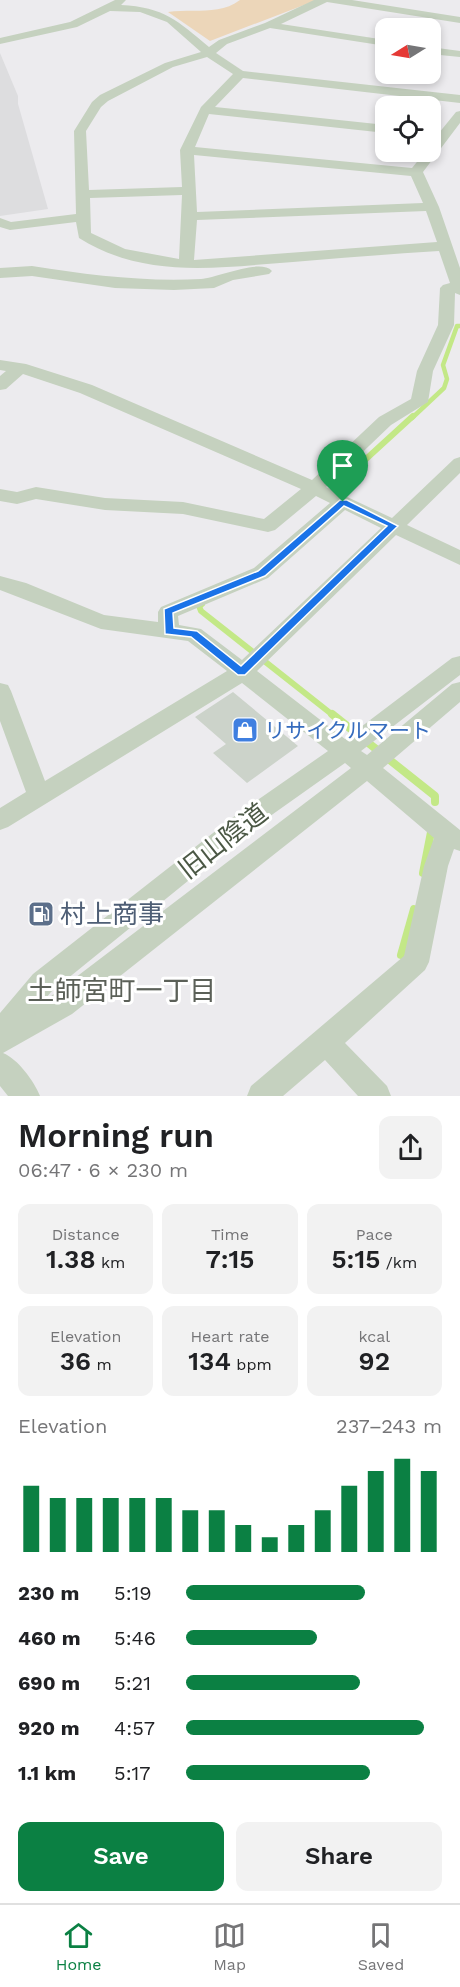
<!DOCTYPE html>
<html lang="en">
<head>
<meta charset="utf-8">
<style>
	body { margin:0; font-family:"Work Sans","Noto Sans JP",sans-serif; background:#f2f2f2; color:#202124; height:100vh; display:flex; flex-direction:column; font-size:22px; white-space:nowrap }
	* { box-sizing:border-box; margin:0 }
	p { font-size:20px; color:#757577 }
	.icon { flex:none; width:33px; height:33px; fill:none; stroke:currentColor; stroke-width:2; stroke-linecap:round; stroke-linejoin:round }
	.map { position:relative; height:1096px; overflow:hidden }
	.side { display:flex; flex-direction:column; background:#fff; flex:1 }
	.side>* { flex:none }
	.needle { width:39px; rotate:259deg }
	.buttons { position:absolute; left:375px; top:18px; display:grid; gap:12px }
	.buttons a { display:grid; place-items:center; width:66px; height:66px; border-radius:12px; background:#fff; box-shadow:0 3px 9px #0003; font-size:30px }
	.pin { position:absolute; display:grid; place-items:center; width:51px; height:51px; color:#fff; margin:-62px -26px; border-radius:50% 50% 50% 0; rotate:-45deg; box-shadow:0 0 6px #0007 }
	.pin .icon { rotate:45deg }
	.round { display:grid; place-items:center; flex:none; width:63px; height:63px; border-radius:12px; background:#f2f2f2 }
	.summary { display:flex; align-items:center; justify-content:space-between; height:102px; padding:0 18px }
	h1 { font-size:33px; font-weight:600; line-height:45px }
	.stats { display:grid; grid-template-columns:repeat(3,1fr); gap:9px; height:102px; padding:6px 18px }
	.stats div { display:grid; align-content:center; border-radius:12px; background:#f2f2f2; text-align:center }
	.stats b { font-size:26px; font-weight:600 }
	.stats small { font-size:16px; font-weight:400 }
	.stats p { font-size:16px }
	.chart { height:168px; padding:12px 18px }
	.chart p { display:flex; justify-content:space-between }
	.chart svg { width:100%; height:108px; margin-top:6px; stroke:#0b8043; stroke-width:6 }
	.action { display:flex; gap:12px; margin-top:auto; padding:12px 18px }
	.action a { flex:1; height:69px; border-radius:12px; background:#0b8043; color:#fff; font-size:24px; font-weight:600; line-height:69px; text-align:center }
	.action a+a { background:#f2f2f2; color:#202124 }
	ul { padding:0 18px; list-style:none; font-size:20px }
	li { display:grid; grid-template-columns:96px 72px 1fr; align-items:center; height:45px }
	li i { height:15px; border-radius:8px; background:#0b8043 }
	.tab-bar { display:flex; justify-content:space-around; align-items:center; height:84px; border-top:2px solid #e0e0e0; background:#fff; font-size:16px; color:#757577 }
	.tab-bar a { display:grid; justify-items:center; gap:3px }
	.tab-bar .active { color:#0b8043 }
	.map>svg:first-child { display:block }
	.education { fill:#dddddf }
	.green { fill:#ecd6b9 }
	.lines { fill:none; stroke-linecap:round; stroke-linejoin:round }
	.stream-far2 { stroke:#c3e887; stroke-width:4.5 }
	.stream-far1 { stroke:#c3e887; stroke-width:6 }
	.stream { stroke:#c3e887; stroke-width:8 }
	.building { fill:#ccd3ca }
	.minor { fill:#c5d1bf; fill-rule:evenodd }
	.route { fill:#1a73e8; stroke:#fff; stroke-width:1.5; fill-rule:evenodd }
	.labels { text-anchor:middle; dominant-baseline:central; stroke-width:6; stroke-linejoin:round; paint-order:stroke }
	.shop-label { font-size:21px; fill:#366cbe; stroke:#fff; text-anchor:start }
	.near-street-label { font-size:26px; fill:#4b5845; stroke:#fff }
	.near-service-label { font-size:26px; fill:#4e5e75; stroke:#fff; text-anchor:start }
	.near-neighbourhood-label { font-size:27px; fill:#5b6058; stroke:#fff }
</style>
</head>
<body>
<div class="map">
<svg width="460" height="1096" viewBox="0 0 460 1096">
	<rect width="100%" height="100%" fill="#ecebee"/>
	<path class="education" d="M0 53 18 96V104L48 209 0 216Z"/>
	<path class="green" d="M240 0H317L210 41 168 12C193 8 219 16 240 0Z"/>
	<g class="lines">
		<path class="stream-far2" d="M412 418 444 388 447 379 443 365 457 326H460"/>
		<g class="stream-far1">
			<path d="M337 498 343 480 413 416"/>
			<path d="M202 604 199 606 201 611 334 716"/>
		</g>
		<g class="stream">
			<path d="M332 714 435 796V802"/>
			<path d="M423 873 432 827"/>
			<path d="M401 955 414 909"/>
		</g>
	</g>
	<path class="building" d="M233 692 298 746 247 783 213 753 226 744 195 717Z"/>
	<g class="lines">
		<g class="minor">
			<path d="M115 0H126L121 5C164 7 178 21 209 47L219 40 265 23 314 0H352L460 17V23L327 2 281 24 386 40V46L270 28 227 44 216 53 243 71 460 95V103L243 78 215 107 386 125V133L209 114 195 147 412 168 425 152H430V144L456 112 460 111V123L423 172 439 207 460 268V295L455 293 454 325 433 371 428 402 391 425 326 487 392 518 454 459 460 457V473L407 525 460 550V565L396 535 257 671 345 739 452 658 460 656V675L361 751 367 755 452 684 460 682V702L383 768 460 830V851L454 849 448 866 429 962 425 970 345 1043 387 1086 391 1096H358L325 1060 283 1096H247L251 1086 404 956 424 866 434 838 367 781 72 1014 3 1053C18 1059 34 1081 40 1096H8L0 1086V1013L33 974 236 815 328 751 242 683 8 827 0 830V808L26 792 0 721V683L8 685 11 691 45 781 227 671 188 641 101 629 0 590V576L26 583 104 615 158 622V612L161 607 254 568 330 503 316 496 275 530 268 532 183 514 105 510 36 499 17 504 0 501V489L17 492 36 487 105 498 183 502 264 519 301 489 80 393 23 374 6 389 0 390V376L6 371 0 370V360L26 364 92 385 312 480 379 417 411 399 417 371 438 325 440 288 443 285 450 283 439 251C391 254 342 258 293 262 219 267 146 280 79 238L76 222 10 230 0 227V218L11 222 76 214 74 131 92 102 100 95 165 63 201 52 167 22 140 12 110 11 77 27 0 44V38L70 22ZM207 57 233 74 201 107 180 150 182 187 89 190 86 131 101 107 108 101 173 67ZM194 155 411 176 423 203 197 212ZM182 195 179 259 125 249 91 233 90 198ZM426 211 437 242 194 260 197 220ZM345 510 381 528 242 660 201 629 179 625 178 616 268 578ZM345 763 351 768 42 1003 51 992 252 829Z"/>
			<path d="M430 47 460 51V57L430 54Z"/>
			<path d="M32 266C89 275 144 282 201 279 217 278 260 258 272 271L269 274 233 280 214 288 174 290 115 288 32 276 0 278V268Z"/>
		</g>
	</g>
	<path class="route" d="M340 500H347L398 526 245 675H238L191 637 165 634 164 609 258 571ZM344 506 387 526 241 666 197 631 174 628 173 613 265 576Z"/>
	<defs>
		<g id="shop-square" transform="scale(1.35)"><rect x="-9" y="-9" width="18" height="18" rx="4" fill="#3f7fe0" stroke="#fff"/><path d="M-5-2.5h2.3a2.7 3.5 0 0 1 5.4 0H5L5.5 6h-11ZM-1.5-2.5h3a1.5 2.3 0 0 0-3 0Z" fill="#fff"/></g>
		<g id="fuel-square" transform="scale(1.35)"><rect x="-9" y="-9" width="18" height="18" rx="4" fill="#5c6f8a" stroke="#fff"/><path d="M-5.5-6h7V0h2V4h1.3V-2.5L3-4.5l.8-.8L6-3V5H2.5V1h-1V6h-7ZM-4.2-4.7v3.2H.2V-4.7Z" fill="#fff"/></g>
	</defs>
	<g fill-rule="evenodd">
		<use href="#shop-square" x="245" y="730"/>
		<use href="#fuel-square" x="41" y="914"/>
	</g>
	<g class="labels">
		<g class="shop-label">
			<text x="264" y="730">リサイクルマート</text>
		</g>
		<g class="near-street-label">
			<text transform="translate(223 841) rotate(-38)">旧山陰道</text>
		</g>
		<g class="near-service-label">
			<text x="60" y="914">村上商事</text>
		</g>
		<g class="near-neighbourhood-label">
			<text x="122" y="991">土師宮町一丁目</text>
		</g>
	</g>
</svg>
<div class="buttons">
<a><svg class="needle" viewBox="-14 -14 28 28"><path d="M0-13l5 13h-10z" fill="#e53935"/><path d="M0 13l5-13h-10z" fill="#757577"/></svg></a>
<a><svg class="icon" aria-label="locate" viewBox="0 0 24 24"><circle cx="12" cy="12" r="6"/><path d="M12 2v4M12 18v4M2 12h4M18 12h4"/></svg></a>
</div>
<div class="pin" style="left:343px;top:502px;background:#1e9e55"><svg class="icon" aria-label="arrive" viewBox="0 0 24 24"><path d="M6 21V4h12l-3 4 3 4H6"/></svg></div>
</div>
<section class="side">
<div class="summary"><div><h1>Morning run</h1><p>06:47 · 6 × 230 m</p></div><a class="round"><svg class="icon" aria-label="share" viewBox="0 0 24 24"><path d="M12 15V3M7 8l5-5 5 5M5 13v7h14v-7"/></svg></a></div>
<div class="stats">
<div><p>Distance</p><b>1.38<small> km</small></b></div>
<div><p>Time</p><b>7:15</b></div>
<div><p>Pace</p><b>5:15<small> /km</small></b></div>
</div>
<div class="stats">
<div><p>Elevation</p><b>36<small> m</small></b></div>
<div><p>Heart rate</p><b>134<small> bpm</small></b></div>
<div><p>kcal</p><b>92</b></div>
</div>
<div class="chart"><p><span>Elevation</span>237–243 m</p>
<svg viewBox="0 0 160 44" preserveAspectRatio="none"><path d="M5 44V17M15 44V22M25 44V22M35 44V22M45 44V22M55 44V22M65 44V27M75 44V27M85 44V33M95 44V38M105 44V33M115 44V27M125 44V17M135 44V11M145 44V6M155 44V11"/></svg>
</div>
<ul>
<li><b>230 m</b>5:19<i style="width:70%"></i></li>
<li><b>460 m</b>5:46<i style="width:51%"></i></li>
<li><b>690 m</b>5:21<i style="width:68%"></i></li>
<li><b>920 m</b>4:57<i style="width:93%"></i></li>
<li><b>1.1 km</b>5:17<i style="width:72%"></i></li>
</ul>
<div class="action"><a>Save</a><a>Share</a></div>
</section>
<nav class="tab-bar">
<a class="active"><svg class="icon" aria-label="home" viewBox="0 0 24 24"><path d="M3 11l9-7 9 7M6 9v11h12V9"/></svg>Home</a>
<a><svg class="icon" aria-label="map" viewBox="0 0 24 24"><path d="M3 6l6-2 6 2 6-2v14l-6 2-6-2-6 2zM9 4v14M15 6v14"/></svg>Map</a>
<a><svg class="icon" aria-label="saved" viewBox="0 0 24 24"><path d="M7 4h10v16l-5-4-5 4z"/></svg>Saved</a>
</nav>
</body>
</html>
